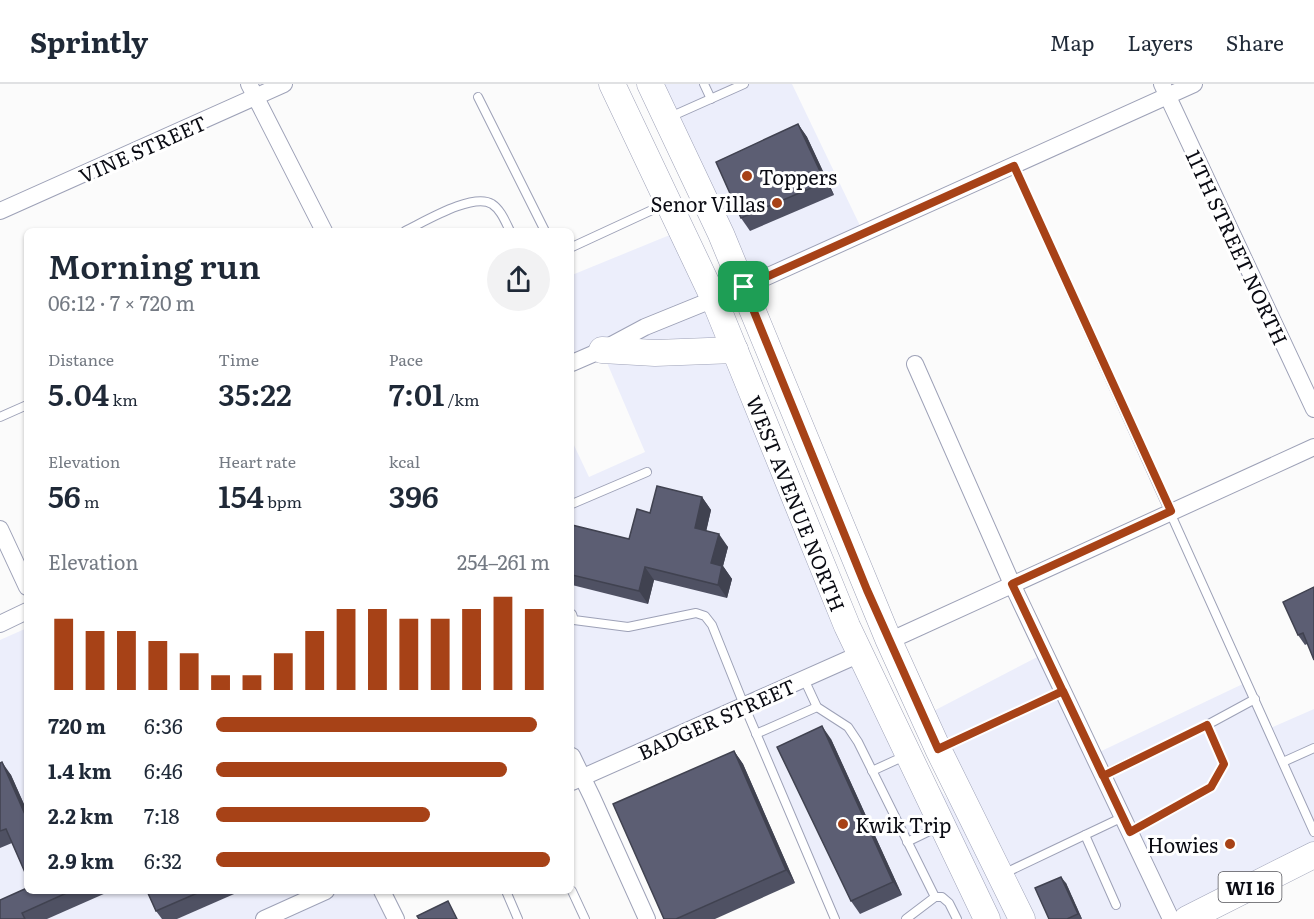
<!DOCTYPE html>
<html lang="en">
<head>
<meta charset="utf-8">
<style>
	body { margin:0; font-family:Literata,serif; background:#f2f2f3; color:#1f2937; height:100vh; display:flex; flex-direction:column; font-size:22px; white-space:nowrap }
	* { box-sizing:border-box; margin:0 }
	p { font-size:20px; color:#747a83 }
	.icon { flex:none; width:33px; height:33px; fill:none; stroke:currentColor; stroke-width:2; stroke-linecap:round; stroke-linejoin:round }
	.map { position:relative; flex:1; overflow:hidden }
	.details { position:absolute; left:24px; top:144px; width:550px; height:666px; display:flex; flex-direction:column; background:#fff; border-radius:9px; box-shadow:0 2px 4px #0004 }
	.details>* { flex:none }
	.pin { position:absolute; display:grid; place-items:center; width:51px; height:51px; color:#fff; margin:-26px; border-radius:12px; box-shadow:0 3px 9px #0006 }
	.round { display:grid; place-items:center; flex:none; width:63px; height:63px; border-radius:32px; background:#f2f2f3 }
	.headline { display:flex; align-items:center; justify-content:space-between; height:102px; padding:0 24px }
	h1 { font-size:33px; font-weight:600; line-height:45px }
	.figures { display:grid; grid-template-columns:repeat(3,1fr); gap:9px; height:102px; padding:6px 24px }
	.figures div { display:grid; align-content:center }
	.figures b { font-size:30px; font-weight:600 }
	.figures small { font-size:16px; font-weight:400 }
	.figures p { font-size:16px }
	.chart { height:168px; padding:12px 24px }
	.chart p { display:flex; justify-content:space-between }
	.chart svg { width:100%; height:108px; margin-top:6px; stroke:#a74217; stroke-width:6 }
	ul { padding:0 24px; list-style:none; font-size:20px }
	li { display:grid; grid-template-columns:96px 72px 1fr; align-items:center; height:45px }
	li i { height:15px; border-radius:8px; background:#a74217 }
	header { display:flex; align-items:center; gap:36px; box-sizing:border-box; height:84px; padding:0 30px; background:#fff; border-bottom:2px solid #e0e1e3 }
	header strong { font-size:28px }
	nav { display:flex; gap:33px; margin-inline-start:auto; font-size:21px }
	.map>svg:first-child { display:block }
	.built { fill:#eceefb }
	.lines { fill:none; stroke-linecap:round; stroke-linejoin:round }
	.service-casing { stroke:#9da1b7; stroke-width:10 }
	.minor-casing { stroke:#9da1b7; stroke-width:18 }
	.primary-casing { stroke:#9da1b7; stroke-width:27 }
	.service { stroke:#fff; stroke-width:8 }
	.minor { stroke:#fff; stroke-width:16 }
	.primary { stroke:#fff; stroke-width:26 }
	.wall { fill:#4f5163 }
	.shaded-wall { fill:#404250 }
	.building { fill:#5c5e73; stroke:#404250; stroke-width:1.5 }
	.route-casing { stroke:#fff; stroke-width:12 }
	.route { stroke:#a74217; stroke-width:8 }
	.poi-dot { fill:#a74217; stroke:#fff; stroke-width:2 }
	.labels { text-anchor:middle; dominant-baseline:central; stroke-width:6; stroke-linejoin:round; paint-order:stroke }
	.shield { fill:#fff; stroke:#54545a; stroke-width:1.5 }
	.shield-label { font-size:18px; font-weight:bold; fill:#0a0b13 }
	.street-label { font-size:20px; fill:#0a0b13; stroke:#fff }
	.poi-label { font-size:20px; fill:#0a0b13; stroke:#fff; text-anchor:start }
</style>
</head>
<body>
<header>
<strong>Sprintly</strong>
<nav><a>Map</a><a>Layers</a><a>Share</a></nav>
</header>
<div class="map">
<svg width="1314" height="835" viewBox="0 0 1314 835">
	<rect width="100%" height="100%" fill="#fbfbfb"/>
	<g class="built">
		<path d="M650 0H792L864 150 744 203Z"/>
		<path d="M682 146 899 642 948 717 924 632 1045 569 1093 671 1247 598 1268 645 1314 625V771L1187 835H835L744 621 582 693 572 672V357L589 393 645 368 602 267 572 279V191Z"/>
		<path d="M27 544V807H372L386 835H0V556Z"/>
	</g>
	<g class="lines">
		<g class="service-casing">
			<g id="service">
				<path d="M704 0 711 15"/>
				<path d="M478 13 545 147"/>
				<path d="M670 33 744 0"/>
				<path d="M1014 82 1314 748"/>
				<path d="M405 147C424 138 473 108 492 120 501 126 505 137 510 147"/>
				<path d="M572 163 665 120"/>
				<path d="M0 333 27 321"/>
				<path d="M572 420 647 388"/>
				<path d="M572 530 574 536 628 543 696 529 705 532 712 541 744 621 835 835"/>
				<path d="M804 595 817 623 848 643 858 658 935 813 906 835"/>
				<path d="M756 650 817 623"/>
				<path d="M941 664 1063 607"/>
				<path d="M1283 678 1314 664"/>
				<path d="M872 687 907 671"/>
				<path d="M1103 691 1207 641 1255 615"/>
				<path d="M1130 748 1211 703 1224 680 1207 641"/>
				<path d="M1085 751 1123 733"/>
				<path d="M907 758 940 742"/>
				<path d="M1003 790 1085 751 1116 821"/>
				<path d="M506 807 518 835"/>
				<path d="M572 807 585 835"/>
				<path d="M935 813H942L949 819 957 835"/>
			</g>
		</g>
		<g class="minor-casing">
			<g id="minor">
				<path d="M249 0 324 147"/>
				<path d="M1162 0 1314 325"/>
				<path d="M0 127 284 0"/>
				<path d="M744 203 1194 0"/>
				<path d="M572 279 602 266 645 243 714 215"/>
				<path d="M915 280 1012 500 1171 835"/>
				<path d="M0 445 27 503"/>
				<path d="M0 540 27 527"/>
				<path d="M889 557 1314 363"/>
				<path d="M572 672 592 713 647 835"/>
				<path d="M572 698 860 570"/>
				<path d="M382 807 396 835"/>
				<path d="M264 835 326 807"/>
			</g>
		</g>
		<g class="primary-casing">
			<g id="primary">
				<path d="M612 0 714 215 847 542 987 835"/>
				<path d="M650 0 721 150 889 557 938 665 1022 835"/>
				<path d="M602 266 655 269 735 266"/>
				<path d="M1187 835 1314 771"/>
			</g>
		</g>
		<use href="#service" class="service"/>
		<use href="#minor" class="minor"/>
		<use href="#primary" class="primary"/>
	</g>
	<g class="wall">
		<path d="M798 40 807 53 834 111 750 147 741 134Z"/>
		<path d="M702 413 711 426 706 447 728 463 723 482 732 495 727 514 654 496 648 520 572 501V441L629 455 650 429Z"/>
		<path d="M1314 503 1307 560 1305 561 1298 551Z"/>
		<path d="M831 655 902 811 860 830 851 817Z"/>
		<path d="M734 667 743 680 795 799 715 835H664Z"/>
		<path d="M0 679 11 691 27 727V793L12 759 0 764Z"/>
		<path d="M1066 799 1082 835H1049Z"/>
		<path d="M27 807H105L106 809 47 835H0Z"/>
		<path d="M147 807H241L177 835H162L156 827Z"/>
	</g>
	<g class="shaded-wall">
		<path d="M798 40 807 53 834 111 825 98Z"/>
		<path d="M702 413 711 426 704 457 695 444Z"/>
		<path d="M719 450 728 463 723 482 732 495 727 514 718 501 711 479Z"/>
		<path d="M645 483 654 496 648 520 639 507Z"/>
		<path d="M822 642 831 655 902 811 893 798Z"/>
		<path d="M734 667 743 680 795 799 786 786Z"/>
		<path d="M2 678 11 691 27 727V735Z"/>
		<path d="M1061 793 1066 799 1082 835 1078 830Z"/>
	</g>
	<g class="building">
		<path d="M798 40 825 98 741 134 716 78Z"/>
		<path d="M657 402 702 413 695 444 719 450 711 479 722 482 718 501 645 483 639 507 572 491V441L629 455 637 425 650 429Z"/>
		<path d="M1314 503V576L1303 549 1298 551 1283 518Z"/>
		<path d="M822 642 893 798 851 817 777 663Z"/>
		<path d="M734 667 786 786 676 835H664L613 720Z"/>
		<path d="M2 678 27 735V793L6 745 0 747V679Z"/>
		<path d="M1061 793 1078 830 1067 835H1049L1035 804Z"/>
		<path d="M27 804V807H71L22 829 25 835H0V816Z"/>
		<path d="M147 807H202L156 827Z"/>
		<path d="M448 817 457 835H419L417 832Z"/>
	</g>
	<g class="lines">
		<g class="route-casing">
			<path id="route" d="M744 203 867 506 938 665 1063 607 1130 748 1211 703 1224 680 1207 641 1103 692C1073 628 1042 564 1012 500L1171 427 1014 82 744 203"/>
		</g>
		<use href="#route" class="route"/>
	</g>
	<g class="poi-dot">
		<circle cx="747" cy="92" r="6"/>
		<circle cx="777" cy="119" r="6"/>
		<circle cx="843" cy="740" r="6"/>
		<circle cx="1230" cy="760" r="6"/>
	</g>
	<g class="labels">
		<rect class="shield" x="1218.5" y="788" width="63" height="30" rx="4.5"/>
		<g class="shield-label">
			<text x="1250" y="803">WI 16</text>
		</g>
		<g class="street-label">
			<text transform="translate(142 64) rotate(-24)">VINE STREET</text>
			<text transform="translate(1238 163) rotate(65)">11TH STREET NORTH</text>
			<text transform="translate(797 419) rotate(68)">WEST AVENUE NORTH</text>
			<text transform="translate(716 634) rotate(-24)">BADGER STREET</text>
		</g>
		<g class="poi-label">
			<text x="759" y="92">Toppers</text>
			<text x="765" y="119" text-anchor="end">Senor Villas</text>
			<text x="855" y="740">Kwik Trip</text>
			<text x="1218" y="760" text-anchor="end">Howies</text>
		</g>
	</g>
</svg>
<div class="pin" style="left:744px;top:203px;background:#1e9e55"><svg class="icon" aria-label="arrive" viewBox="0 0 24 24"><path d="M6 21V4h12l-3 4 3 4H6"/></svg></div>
<section class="details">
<div class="headline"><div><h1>Morning run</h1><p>06:12 · 7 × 720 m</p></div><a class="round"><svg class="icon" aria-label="share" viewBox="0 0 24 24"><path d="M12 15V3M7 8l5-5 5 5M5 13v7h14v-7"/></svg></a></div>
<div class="figures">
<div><p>Distance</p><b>5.04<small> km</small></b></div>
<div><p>Time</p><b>35:22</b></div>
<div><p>Pace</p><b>7:01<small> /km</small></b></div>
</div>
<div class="figures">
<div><p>Elevation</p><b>56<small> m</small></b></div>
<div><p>Heart rate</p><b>154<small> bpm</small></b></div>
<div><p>kcal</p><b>396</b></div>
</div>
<div class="chart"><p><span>Elevation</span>254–261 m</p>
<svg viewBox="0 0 160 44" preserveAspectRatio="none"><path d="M5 44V15M15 44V20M25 44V20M35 44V24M45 44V29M55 44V38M65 44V38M75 44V29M85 44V20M95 44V11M105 44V11M115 44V15M125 44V15M135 44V11M145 44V6M155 44V11"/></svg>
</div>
<ul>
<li><b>720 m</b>6:36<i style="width:96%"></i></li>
<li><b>1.4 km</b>6:46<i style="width:87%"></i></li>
<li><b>2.2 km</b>7:18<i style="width:64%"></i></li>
<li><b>2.9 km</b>6:32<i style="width:100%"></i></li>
</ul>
</section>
</div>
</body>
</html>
